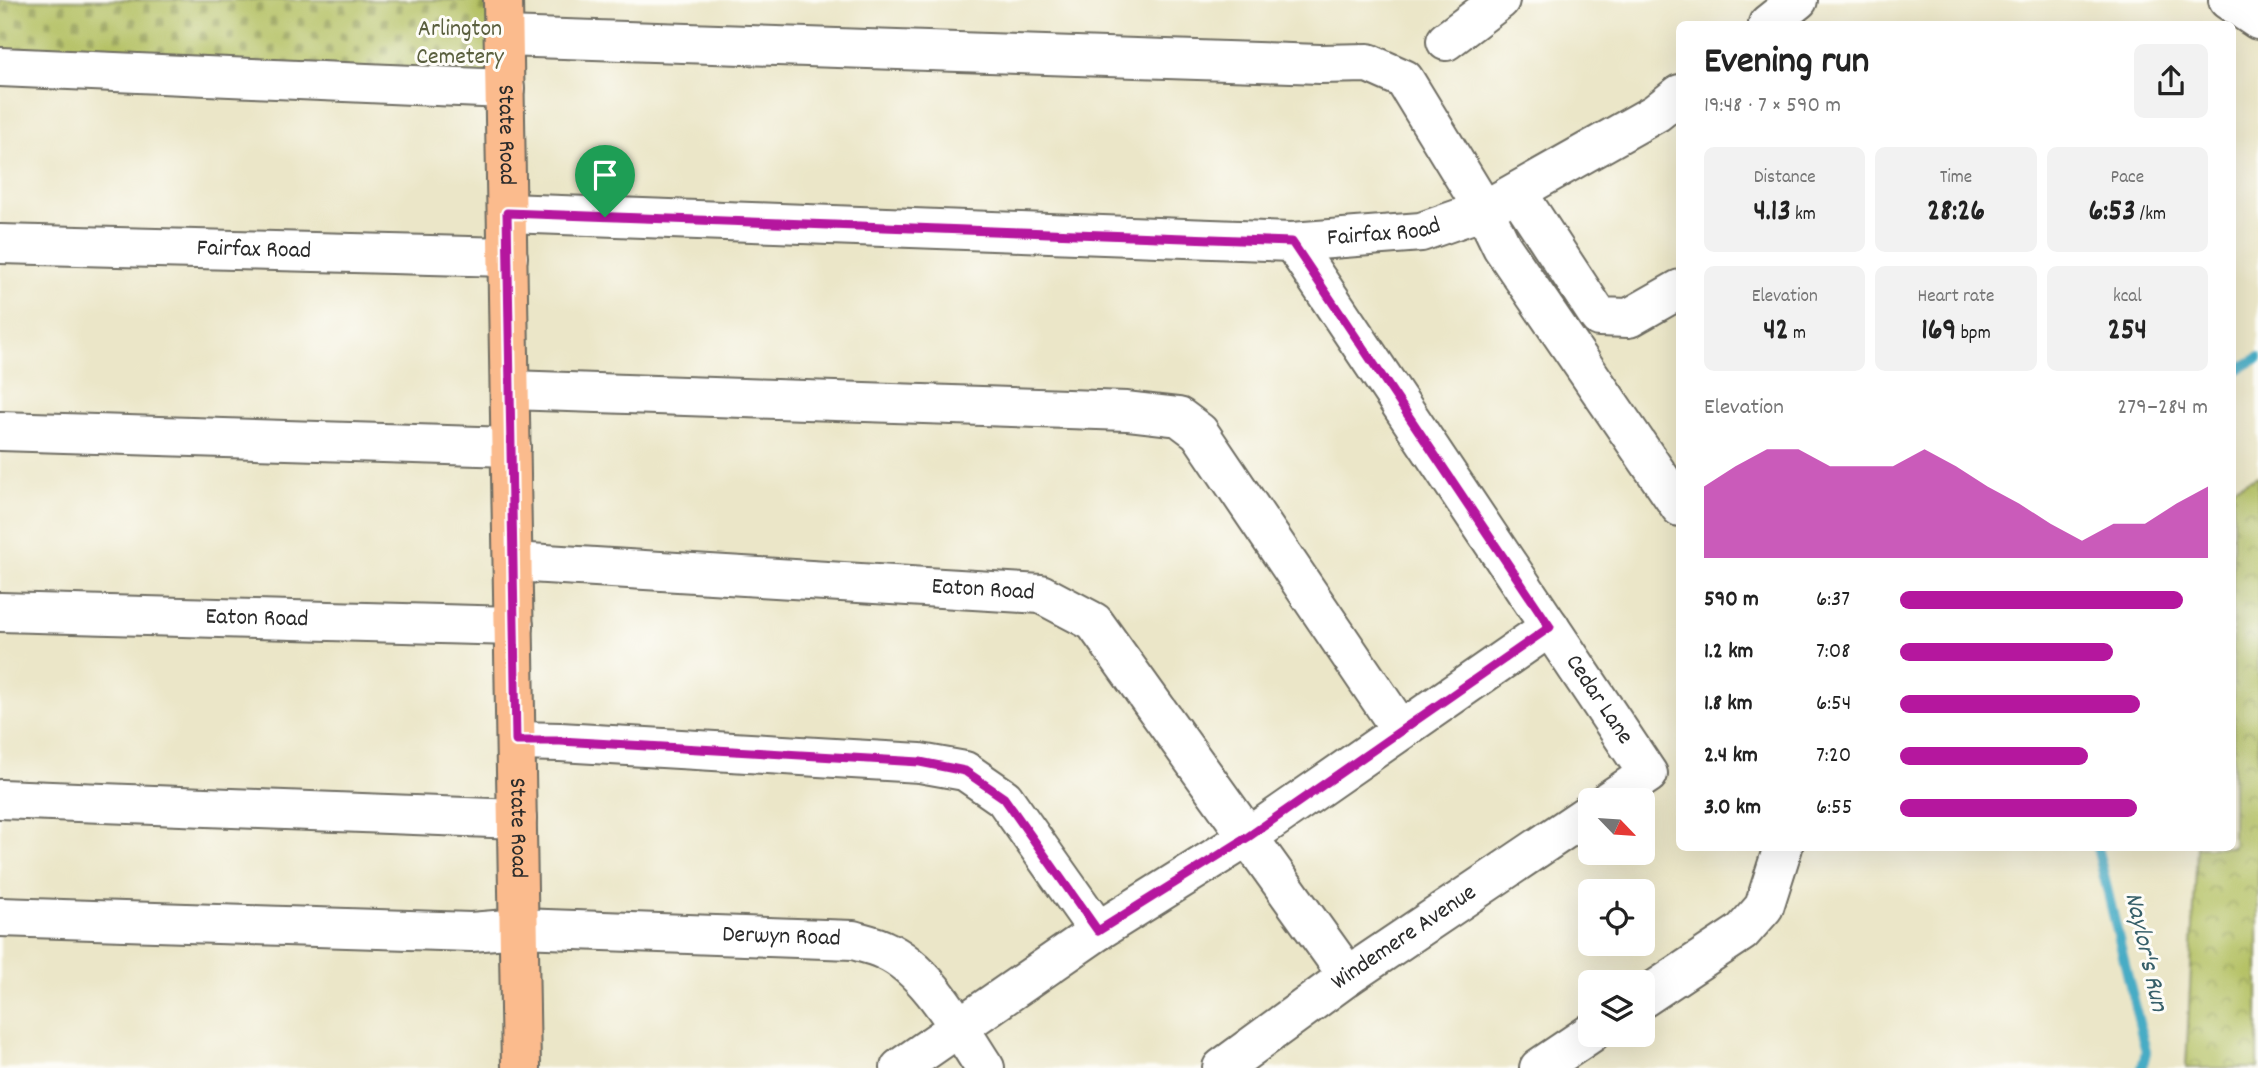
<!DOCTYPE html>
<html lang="en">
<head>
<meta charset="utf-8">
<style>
	body { margin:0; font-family:Dekko,sans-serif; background:#f2f2f2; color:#222; height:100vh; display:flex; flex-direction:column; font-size:26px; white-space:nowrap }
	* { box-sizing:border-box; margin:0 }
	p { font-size:23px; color:#767676 }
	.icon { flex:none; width:38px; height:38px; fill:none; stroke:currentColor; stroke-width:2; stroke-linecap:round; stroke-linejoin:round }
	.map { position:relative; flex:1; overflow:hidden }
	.details { position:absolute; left:1676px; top:21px; width:560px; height:830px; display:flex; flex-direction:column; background:#fff; border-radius:10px; box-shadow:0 7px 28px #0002 }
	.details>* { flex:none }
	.needle { width:46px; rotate:115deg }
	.buttons { position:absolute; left:1578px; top:788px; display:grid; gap:14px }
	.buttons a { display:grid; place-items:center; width:77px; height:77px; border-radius:10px; background:#fff; box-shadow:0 7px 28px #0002; font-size:35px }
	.pin { position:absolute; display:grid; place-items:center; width:60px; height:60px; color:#fff; margin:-72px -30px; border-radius:50% 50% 50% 0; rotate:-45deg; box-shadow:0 0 7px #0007 }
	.pin .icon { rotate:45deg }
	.round { display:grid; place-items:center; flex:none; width:74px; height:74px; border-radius:10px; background:#f2f2f2 }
	.head { display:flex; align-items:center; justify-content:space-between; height:119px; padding:0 28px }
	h1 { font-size:38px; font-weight:800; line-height:52px }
	.stats { display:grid; grid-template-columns:repeat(3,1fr); gap:10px; height:119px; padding:7px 28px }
	.stats div { display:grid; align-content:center; border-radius:10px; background:#f2f2f2; text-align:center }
	.stats b { font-size:30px; font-weight:800 }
	.stats small { font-size:19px; font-weight:400 }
	.stats p { font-size:19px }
	.chart { height:196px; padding:14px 28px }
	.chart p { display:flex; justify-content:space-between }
	.chart svg { width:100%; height:126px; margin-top:7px; fill:#b5179e; opacity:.7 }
	ul { padding:0 28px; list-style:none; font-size:23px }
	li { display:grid; grid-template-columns:112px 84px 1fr; align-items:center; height:52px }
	li i { height:18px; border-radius:9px; background:#b5179e }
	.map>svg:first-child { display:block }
	.cemetery { fill:url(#cemetery-stones); stroke:#6e7546; stroke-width:2 }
	.park { fill:url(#park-crowns); stroke:#6e7546; stroke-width:2 }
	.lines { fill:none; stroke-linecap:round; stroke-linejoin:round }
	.stream { stroke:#46acc5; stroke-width:10 }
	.minor-casing { stroke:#6e6c62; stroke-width:42 }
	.major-casing { stroke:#6e6c62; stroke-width:42 }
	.minor { stroke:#fff; stroke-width:38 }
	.major { stroke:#fbbb8d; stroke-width:38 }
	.route-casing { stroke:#fff; stroke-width:14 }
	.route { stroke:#b5179e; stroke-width:9 }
	.labels { text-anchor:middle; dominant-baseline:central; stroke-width:6; stroke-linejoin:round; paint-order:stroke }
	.park-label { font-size:24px; fill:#5a5f3e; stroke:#fdfcf7 }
	.street-label { font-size:24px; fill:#2b2b2b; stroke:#fdfcf7 }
	.water-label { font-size:26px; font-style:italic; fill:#365f69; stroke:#fdfcf7 }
</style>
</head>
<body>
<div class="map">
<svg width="2258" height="1068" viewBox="0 0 2258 1068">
	<defs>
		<pattern id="cemetery-stones" width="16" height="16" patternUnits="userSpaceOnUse" patternTransform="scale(1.75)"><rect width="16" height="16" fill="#b2bf61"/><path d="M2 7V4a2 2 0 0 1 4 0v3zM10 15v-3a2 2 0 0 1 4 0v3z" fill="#919b50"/></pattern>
		<pattern id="park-crowns" width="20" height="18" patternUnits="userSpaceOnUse" patternTransform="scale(1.75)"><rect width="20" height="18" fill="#b2bf61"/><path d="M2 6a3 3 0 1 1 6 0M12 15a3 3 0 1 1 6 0" fill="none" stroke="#919b50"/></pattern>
	</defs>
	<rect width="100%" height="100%" fill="#fdfcf7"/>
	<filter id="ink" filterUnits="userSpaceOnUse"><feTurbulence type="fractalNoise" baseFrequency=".0143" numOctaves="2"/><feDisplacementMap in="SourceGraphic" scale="14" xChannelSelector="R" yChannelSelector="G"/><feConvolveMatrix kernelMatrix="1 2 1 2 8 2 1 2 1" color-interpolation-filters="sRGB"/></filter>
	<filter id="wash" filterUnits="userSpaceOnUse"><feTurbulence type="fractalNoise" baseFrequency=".00686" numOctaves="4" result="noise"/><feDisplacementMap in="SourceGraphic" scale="28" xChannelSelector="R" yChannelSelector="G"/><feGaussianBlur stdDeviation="1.57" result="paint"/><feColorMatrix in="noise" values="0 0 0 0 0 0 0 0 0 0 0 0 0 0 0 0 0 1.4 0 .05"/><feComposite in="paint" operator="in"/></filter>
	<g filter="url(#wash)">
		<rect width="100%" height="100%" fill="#ebe6c8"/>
		<path class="cemetery" d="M0 0H503L505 89 0 61Z"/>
		<path class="park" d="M2258 476V1068H2186L2197 847H2233V488Z"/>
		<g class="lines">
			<g class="stream">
				<path d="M2233 372 2258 358"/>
				<path d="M2097 847 2146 1052 2142 1068"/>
			</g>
		</g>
	</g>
	<g filter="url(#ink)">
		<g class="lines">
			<g class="minor-casing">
				<g id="minor">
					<path d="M2228 0 2258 20"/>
					<path d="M1768 24 1798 0"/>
					<path d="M504 37 1320 64 1368 63 1404 79 1484 210 1502 247 1680 507"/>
					<path d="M1446 41 1500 0"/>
					<path d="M0 67 505 89"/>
					<path d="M1517 192 1599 317 1629 318 1680 289"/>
					<path id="s1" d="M507 213 1292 242 1421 232 1484 210 1656 113 1680 94"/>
					<path id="s2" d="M1292 242 1648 774 1609 800"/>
					<path id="s3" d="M0 244 508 257"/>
					<path d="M510 390 1127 411 1179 417 1199 432 1401 730"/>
					<path d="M0 431 511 447"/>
					<path id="s4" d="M513 562 1041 594 1094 622 1348 976"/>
					<path id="s5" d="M0 612 514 626"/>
					<path d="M516 741 560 742 920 763 965 771 1004 798 1098 931"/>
					<path d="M0 799 517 819"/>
					<path id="s6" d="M0 917 471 932 519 928 853 940C863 943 874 945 884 950 928 969 959 1029 985 1068"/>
					<path d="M1643 998 1742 932 1764 907 1783 847"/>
					<path d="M900 1068 1098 931 1248 837 1550 627"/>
					<path id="s7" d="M1222 1068 1348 976 1591 812"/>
					<path d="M1539 1068 1591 1033"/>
				</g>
			</g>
			<g class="major-casing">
				<g id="major">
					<path id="s8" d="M503 0 521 1068"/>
				</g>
			</g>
			<use href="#minor" class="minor"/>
			<use href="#major" class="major"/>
		</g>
	</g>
	<g class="lines" filter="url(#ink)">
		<g class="route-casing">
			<path id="route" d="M507 213 1292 242 1550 627 1248 837 1098 931 1004 798 965 771 920 762 560 741H516Z"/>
		</g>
		<use href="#route" class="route"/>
	</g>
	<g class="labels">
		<g class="park-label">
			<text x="460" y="30">Arlington<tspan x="460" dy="28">Cemetery</tspan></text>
		</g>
		<g class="street-label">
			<text stroke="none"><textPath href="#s8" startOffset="135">State Road</textPath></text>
			<text stroke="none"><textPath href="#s1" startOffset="878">Fairfax Road</textPath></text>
			<text stroke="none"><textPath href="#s3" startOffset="254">Fairfax Road</textPath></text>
			<text stroke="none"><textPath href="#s4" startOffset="471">Eaton Road</textPath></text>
			<text stroke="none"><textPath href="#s5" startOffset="257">Eaton Road</textPath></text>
			<text stroke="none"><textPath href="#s2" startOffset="551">Cedar Lane</textPath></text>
			<text stroke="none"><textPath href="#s8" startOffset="828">State Road</textPath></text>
			<text stroke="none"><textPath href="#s6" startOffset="782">Derwyn Road</textPath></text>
			<text stroke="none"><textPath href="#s7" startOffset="224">Windemere Avenue</textPath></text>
		</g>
		<g class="water-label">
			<text transform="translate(2145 952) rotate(77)">Naylor's Run</text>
		</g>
	</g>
</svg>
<div class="buttons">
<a><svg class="needle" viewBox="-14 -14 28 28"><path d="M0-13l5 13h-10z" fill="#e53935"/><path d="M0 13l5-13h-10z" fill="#767676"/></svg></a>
<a><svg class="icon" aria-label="locate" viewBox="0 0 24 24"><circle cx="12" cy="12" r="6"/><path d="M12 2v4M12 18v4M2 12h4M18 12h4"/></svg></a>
<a><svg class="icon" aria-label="layers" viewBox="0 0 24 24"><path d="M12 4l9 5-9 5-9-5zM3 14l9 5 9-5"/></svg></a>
</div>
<div class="pin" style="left:605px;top:217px;background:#1e9e55"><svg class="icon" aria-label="arrive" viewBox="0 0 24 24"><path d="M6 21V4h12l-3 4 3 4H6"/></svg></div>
<section class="details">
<div class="head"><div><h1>Evening run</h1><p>19:48 · 7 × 590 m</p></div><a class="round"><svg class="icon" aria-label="share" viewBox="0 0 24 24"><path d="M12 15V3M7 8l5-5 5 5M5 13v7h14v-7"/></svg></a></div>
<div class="stats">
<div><p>Distance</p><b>4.13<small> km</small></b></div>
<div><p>Time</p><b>28:26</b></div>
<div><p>Pace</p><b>6:53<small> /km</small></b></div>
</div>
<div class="stats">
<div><p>Elevation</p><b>42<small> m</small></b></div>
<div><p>Heart rate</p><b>169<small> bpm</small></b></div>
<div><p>kcal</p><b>254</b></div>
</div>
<div class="chart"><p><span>Elevation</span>279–284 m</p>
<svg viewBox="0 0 160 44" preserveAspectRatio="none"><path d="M0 44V19L10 12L20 6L30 6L40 12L50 12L60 12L70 6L80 12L90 19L100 25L110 32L120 38L130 32L140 32L150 25L160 19V44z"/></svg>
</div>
<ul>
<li><b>590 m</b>6:37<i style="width:92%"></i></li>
<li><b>1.2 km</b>7:08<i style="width:69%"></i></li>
<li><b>1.8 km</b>6:54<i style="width:78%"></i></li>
<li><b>2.4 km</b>7:20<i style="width:61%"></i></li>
<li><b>3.0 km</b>6:55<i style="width:77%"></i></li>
</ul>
</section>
</div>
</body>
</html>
